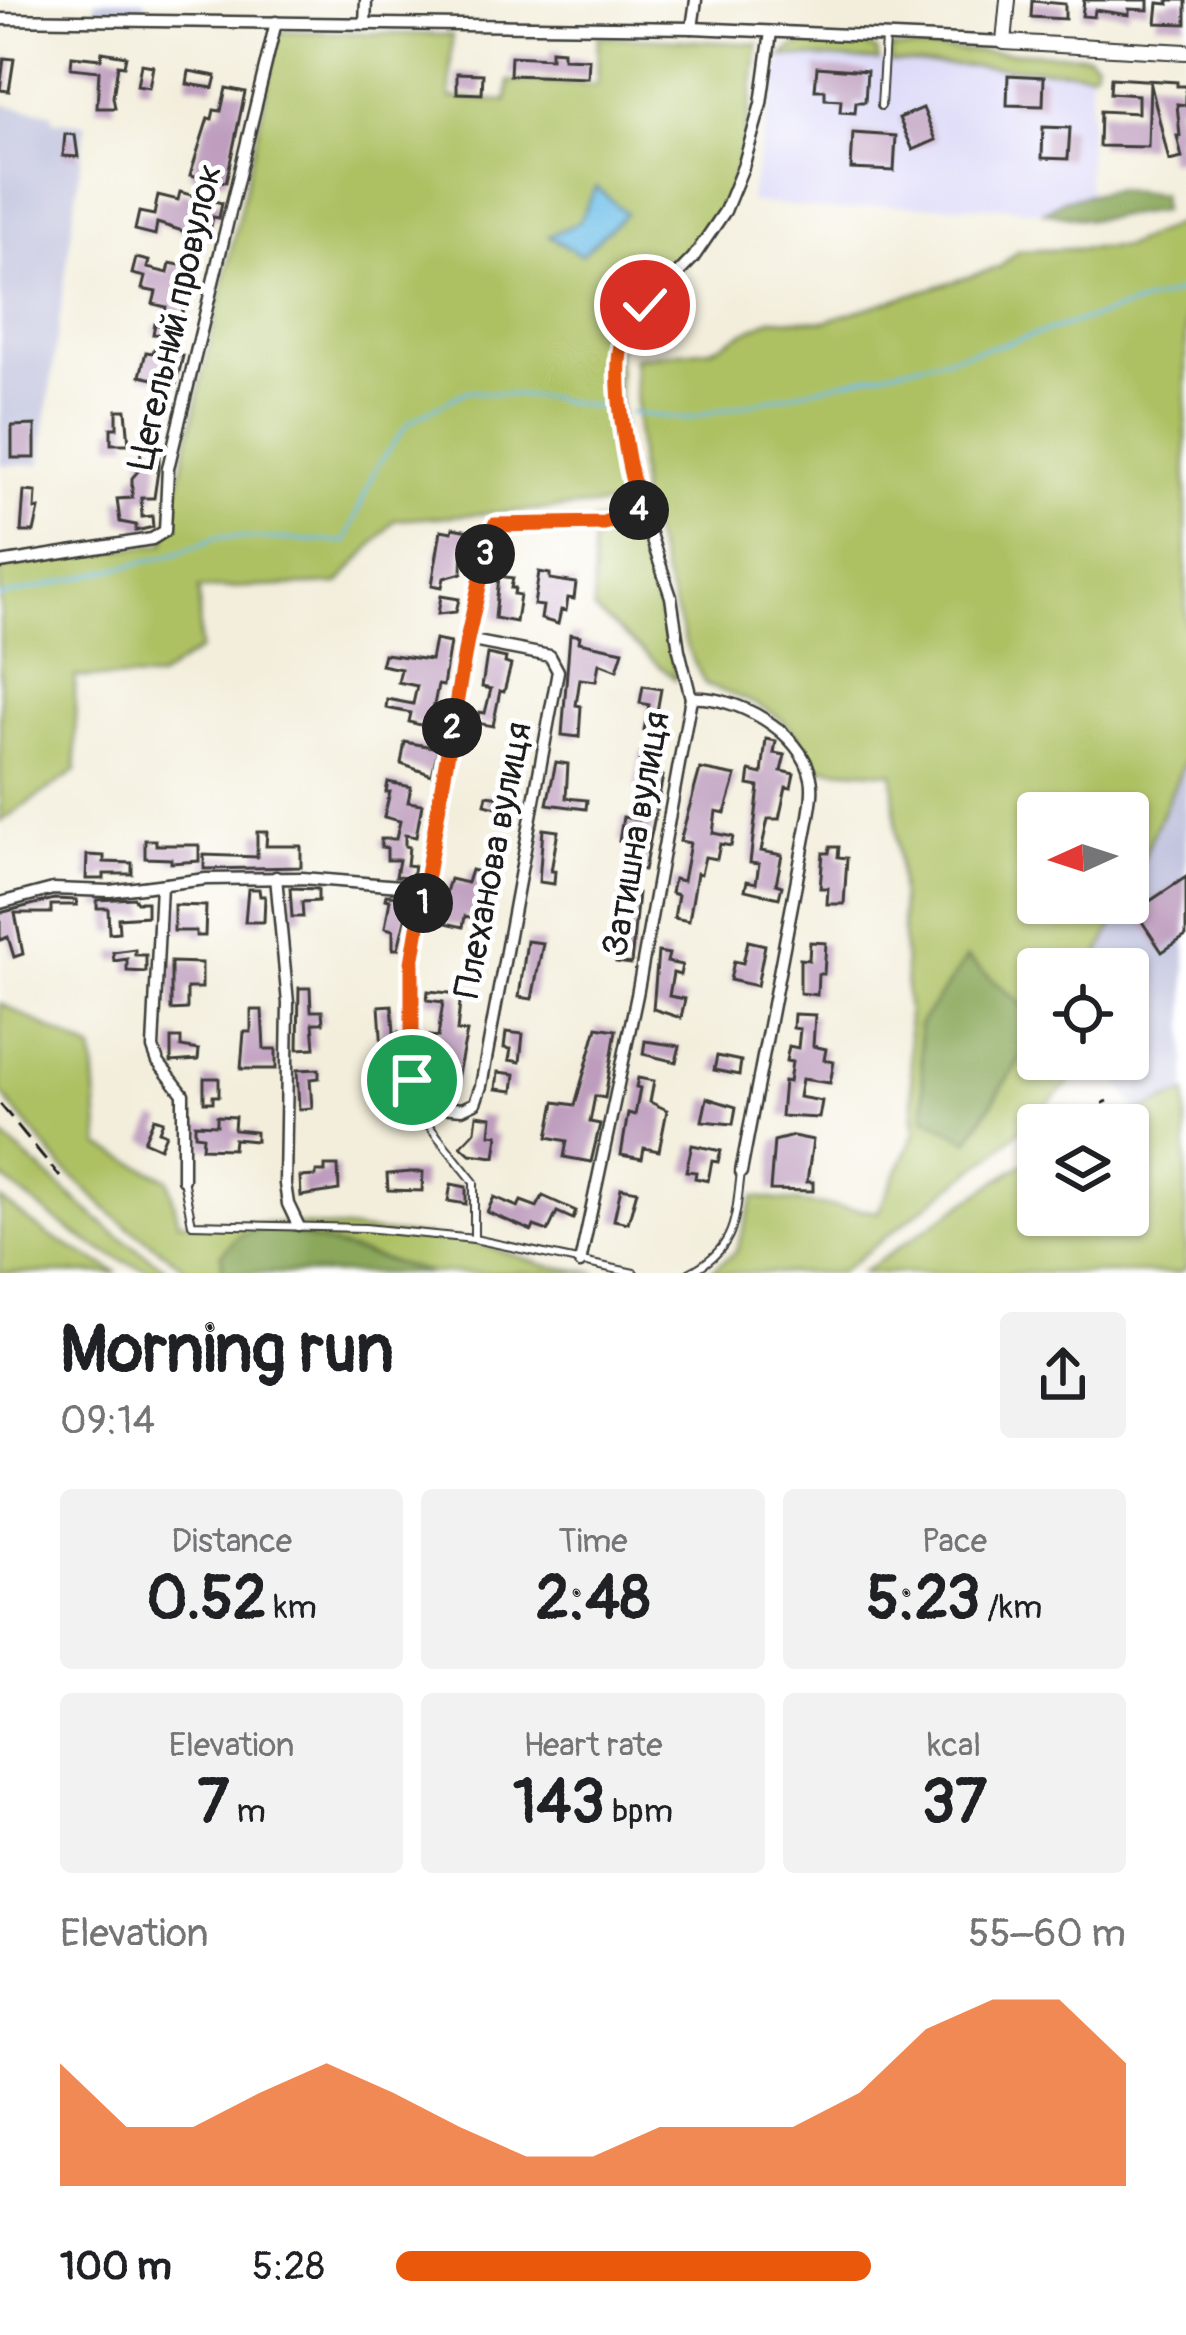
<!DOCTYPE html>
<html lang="en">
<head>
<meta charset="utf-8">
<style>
	body { margin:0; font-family:Pangolin,sans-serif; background:#f2f2f2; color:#202124; height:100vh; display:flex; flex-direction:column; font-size:45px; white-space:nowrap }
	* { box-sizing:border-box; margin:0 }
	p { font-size:39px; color:#757577 }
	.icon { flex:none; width:66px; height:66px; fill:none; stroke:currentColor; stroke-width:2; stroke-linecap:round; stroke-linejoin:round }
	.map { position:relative; height:1273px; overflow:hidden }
	.sheet { display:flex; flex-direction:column; background:#fff; flex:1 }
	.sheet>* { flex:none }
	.needle { width:78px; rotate:267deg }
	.fabs { position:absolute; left:1017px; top:792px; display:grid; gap:24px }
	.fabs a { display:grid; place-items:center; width:132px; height:132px; border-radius:12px; background:#fff; box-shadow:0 3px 9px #0004; font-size:60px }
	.pin { position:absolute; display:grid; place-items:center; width:102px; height:102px; color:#fff; margin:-51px; border:6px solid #fff; border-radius:50%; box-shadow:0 3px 12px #0007 }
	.km { position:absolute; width:60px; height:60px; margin:-30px; border-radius:50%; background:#222; color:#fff; font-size:33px; line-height:60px; text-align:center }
	.round { display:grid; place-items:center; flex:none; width:126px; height:126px; border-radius:12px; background:#f2f2f2 }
	.head { display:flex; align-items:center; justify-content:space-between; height:204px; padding:0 60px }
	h1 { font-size:66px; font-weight:800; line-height:90px }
	.stats { display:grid; grid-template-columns:repeat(3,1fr); gap:18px; height:204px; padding:12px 60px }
	.stats div { display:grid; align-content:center; border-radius:12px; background:#f2f2f2; text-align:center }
	.stats b { font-size:60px; font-weight:800 }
	.stats small { font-size:33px; font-weight:400 }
	.stats p { font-size:33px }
	.chart { height:336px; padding:24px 60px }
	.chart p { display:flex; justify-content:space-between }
	.chart svg { width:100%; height:216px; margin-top:12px; fill:#ea580c; opacity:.7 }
	ul { padding:0 60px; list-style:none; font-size:39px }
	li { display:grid; grid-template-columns:192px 144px 1fr; align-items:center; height:90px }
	li i { height:30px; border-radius:15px; background:#ea580c }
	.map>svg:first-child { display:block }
	.built { fill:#d9d6f7 }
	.industrial { fill:#c0c2dd }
	.green { fill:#adc164; stroke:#646e40; stroke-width:3 }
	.forest { fill:#8aa75a; stroke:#53623b; stroke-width:3 }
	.water { fill:#6ebfe9; stroke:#456e82; stroke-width:3 }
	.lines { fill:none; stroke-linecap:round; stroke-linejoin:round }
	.stream { stroke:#6ebfe9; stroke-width:3 }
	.building { fill:#bd9cbd }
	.service-casing { stroke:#3c3c39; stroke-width:10 }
	.minor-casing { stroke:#3c3c39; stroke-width:15 }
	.tertiary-casing { stroke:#3c3c39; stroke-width:18 }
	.service { stroke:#fff; stroke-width:6 }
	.minor { stroke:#fff; stroke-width:10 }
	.tertiary { stroke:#fff; stroke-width:14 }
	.rail { stroke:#1c1c1c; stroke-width:3; stroke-dasharray:18 9; stroke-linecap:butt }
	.route-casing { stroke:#fff; stroke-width:24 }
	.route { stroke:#ea580c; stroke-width:15 }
	.labels { text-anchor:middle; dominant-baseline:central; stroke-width:10; stroke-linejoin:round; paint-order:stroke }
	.street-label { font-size:36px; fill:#1c1c1c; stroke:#fff }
</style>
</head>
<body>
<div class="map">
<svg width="1186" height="1273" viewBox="0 0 1186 1273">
	<rect width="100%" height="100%" fill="#fff"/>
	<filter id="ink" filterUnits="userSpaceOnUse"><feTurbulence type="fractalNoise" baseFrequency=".00833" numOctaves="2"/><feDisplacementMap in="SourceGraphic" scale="24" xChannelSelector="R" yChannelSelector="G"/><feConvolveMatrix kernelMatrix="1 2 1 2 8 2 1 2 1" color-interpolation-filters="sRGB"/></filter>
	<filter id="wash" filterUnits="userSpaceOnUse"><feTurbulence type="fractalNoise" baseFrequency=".004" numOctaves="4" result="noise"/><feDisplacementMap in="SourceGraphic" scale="48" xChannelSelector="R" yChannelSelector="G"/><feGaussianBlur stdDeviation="2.7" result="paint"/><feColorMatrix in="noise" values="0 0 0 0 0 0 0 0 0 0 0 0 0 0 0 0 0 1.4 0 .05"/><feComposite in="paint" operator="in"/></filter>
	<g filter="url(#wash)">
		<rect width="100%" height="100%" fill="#f3eedb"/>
		<path class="built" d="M782 56 1091 72 1087 181 1090 194 1064 200 1044 212 1008 207 882 205 839 211 749 202Z"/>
		<g class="industrial">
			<path d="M95 0H145V11L95 10Z"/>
			<path d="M0 104 52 113 53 120 86 124 40 464 0 465Z"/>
			<path d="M1186 759V1093L1138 1113 1104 1059H1128V969H1092L1123 903H1128V892Z"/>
		</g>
		<g class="green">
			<path d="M280 31 452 35 450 98 507 101 509 81 597 85 598 36 758 44C752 95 746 152 725 199 701 251 653 296 617 340L622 504 395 520 338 584 199 589 200 650 157 679 75 677 76 771 0 822V567L165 543Z"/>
			<path d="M811 41 864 45 877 51 879 61 782 56 792 48Z"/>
			<path d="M891 48 1088 55 1096 62 1095 70 1091 72 891 62Z"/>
			<path d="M1186 220V759L1128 892V813H1038V903H1123L1092 969H1038V1018L967 959 969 1140 1038 1031V1059H1095L994 1154 839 1273H709L736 1251 754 1197 878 1212 915 1133 893 773 817 768C789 710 761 707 705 684L687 648 640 498 634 357 711 349 771 319 825 321 1000 267 1018 251 1124 247Z"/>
			<path d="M627 517 672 649 675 679 594 610 592 522Z"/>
			<path d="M0 1003 93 1051 100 1146 168 1179 179 1222 290 1224 471 1241 544 1265 597 1273H430L270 1227 221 1254 223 1273H192L115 1217 62 1167 0 1092Z"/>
			<path d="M1186 1093V1268L1178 1273H861L1016 1168 1038 1157V1215H1128V1125H1106Z"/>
			<path d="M0 1134 110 1230 172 1273C115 1273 44 1211 0 1176Z"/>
			<path d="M0 1199 48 1235 118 1273H0Z"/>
		</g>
		<g class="forest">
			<path d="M1115 189 1161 194 1162 211 1088 220 1044 212 1064 200Z"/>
			<path d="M967 958 1038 1018V1031L968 1140 925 1117 919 1025Z"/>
			<path d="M270 1227 430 1273H223L221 1254 241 1234Z"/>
		</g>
		<path class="water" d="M596 187 626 213 581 255 549 236 579 222Z"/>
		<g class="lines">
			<g class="stream">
				<path d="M629 413 686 419 1007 343 1186 290"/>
				<path d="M0 597 175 554 218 537 346 542 374 471 409 422 467 391 549 398 619 412"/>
			</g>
		</g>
		<g id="blocks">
			<g class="building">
				<path d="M1084 0H1148V10L1129 9V15L1095 10 1094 17 1082 16Z"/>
				<path d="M1168 0H1186V24L1156 23 1158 3 1169 4Z"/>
				<path d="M1032 1 1065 4V19L1031 17Z"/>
				<path d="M551 50 563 51V58L589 59 588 78 510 75 511 56 551 58Z"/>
				<path d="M102 52 126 56 124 66 118 65 113 97 115 108H97L99 71 71 68 72 56 101 59Z"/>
				<path d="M4 58 14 59 9 91 0 90Z"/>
				<path d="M141 64 153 66 149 88 137 86Z"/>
				<path d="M817 67 867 71 865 102H856L855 113 840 112 841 100 825 99V90H815Z"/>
				<path d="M189 71 216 76 213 88 187 84Z"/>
				<path d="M457 73 483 74 482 94 457 93Z"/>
				<path d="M1008 75 1044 77 1043 106 1007 105Z"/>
				<path d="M1111 78 1177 82V86H1186V105L1177 104 1180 136H1177L1182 158 1169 161 1150 81 1148 147 1099 146 1100 111 1138 113V95L1110 93Z"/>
				<path d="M226 88 245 92 226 182 190 175 208 118 212 119 214 110 221 111Z"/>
				<path d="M923 108 936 140 913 150 899 118Z"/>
				<path d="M1043 127 1070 128 1068 159 1042 158Z"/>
				<path d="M853 133 896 136 894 171 851 169Z"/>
				<path d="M65 134 75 135 78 157 63 156Z"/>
				<path d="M180 192 222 203 219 218 213 217 208 239 157 223 155 235 135 230 139 212 154 215 158 195 178 200Z"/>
				<path d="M136 258 149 261 147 268 168 273 170 263 194 268 176 335 153 334 155 324 162 326 166 307 153 304 156 292 142 289 145 277 132 274Z"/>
				<path d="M154 349 183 356 176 384 140 376 146 352 153 353Z"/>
				<path d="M117 410H126L129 444H111V428H117Z"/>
				<path d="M35 425V458H12V426Z"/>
				<path d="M141 448H159V464L154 498H141L142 517 152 516 153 527 136 531V525L120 522 117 499 132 498V478L140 469Z"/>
				<path d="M24 491 36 492 35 509H39L34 532H21Z"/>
				<path d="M453 528 469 531 467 543 463 542 462 573 444 578 442 587 432 585 441 530 452 532Z"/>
				<path d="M539 572 550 574V579L576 583 574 599 568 598 566 611 561 610 558 624 541 619 543 606 534 605Z"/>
				<path d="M499 576 513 578 511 588H515L514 594 520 595 516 622 495 618Z"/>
				<path d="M441 596 459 599 456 612 438 614Z"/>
				<path d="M570 634 580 636 579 642 623 651 617 670 599 663 596 681 580 679 576 705 581 706 579 737 562 735Z"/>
				<path d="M435 640 450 643 443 686 438 685 433 710 442 712 439 730 409 722 411 713 386 708 387 699 413 704 417 686 398 682 401 669 381 665 384 654 431 660Z"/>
				<path d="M487 654 506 658 505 663 511 665 504 692 500 691 493 726 477 723 479 712 485 713 491 689 482 687Z"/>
				<path d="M643 686 661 689 655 723 666 725 664 734 659 733 658 737 644 730 649 705 640 703Z"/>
				<path d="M766 739 776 741 774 753 785 755 781 771 794 774 791 788 786 787 779 819H768L761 851 782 855 776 884 782 886 779 898 745 890 747 881 756 883 759 864 750 863 759 787 748 785 750 771 762 774Z"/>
				<path d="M405 742 438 748 432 775 401 764Z"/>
				<path d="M641 752 659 754 655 774 663 776 644 870 629 867 633 844 619 841 623 817 639 820 641 789 635 788Z"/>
				<path d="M556 762 568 764 566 798 587 800 586 809 547 804Z"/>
				<path d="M700 769 736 776 725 813 716 811 713 833 733 837 731 846 720 844 717 859 705 857 701 874 697 873 689 921 674 918 678 895 671 893 674 879 683 881 690 843 680 841Z"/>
				<path d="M388 782 411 787 408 802 422 804 416 837 405 835V846L409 847 407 865 414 866 412 877 396 876 399 860H387V848L381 847V839H396L400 821 384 817 390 792H386Z"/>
				<path d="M487 795 524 800 522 814 485 804Z"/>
				<path d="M543 829 558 831 551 871H555L554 884 539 882Z"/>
				<path d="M257 832H267L266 846H301V867L204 869V855L257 857Z"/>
				<path d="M145 840H156V845H199V861L171 863V859L145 858Z"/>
				<path d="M830 847H839L838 857 847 858 844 904H827L828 888H820L823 853H829Z"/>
				<path d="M87 855 104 856V862L132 863V874H104V879H86Z"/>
				<path d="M471 870 494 876 490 894 478 891 474 918 465 916 463 927 437 921 450 879 467 883Z"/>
				<path d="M1186 877V936L1162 952 1135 911Z"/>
				<path d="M290 888 318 889V901L302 902 303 917H292Z"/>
				<path d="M248 889H259L260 896H265L264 922H245Z"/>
				<path d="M622 890 638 893 631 964 616 962 623 912 618 911Z"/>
				<path d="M386 895 402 896V900L409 902 398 949H393V930L385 928 390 900 385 899Z"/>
				<path d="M134 898 137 902H147V916L118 918 119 932 109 933 108 908H97V900Z"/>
				<path d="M54 899 76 900 77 905H51V913H15L23 954 14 957 8 937 0 940V913Z"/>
				<path d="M174 905 206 906 205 936H196V931H174Z"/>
				<path d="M527 941 543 943 532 999 519 997Z"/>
				<path d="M748 941 765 945 757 986 730 980 734 961 743 963Z"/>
				<path d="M810 942 826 943 824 974H818L817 995 800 993V959L809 960Z"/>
				<path d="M135 949V955H146V972L127 971V959L114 961 113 952Z"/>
				<path d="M658 952 669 954 667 962 682 965 680 975 673 973 669 996 685 999 681 1018 653 1009Z"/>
				<path d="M171 962 202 963V988H187V1009L171 1010Z"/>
				<path d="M299 988H310L311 1011H322L323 1023H313L315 1048 298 1049Z"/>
				<path d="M428 991 461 994 457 1031 467 1032 455 1088 443 1086 445 1073 436 1072 440 1050 427 1048 429 1036 438 1037 443 1002 427 1000Z"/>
				<path d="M392 1005 394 1033 399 1032 402 1059 389 1060 388 1049 382 1050 379 1006Z"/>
				<path d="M251 1010H262L264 1049H276V1069H241L244 1032H251Z"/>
				<path d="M794 1014 815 1015 813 1046 826 1049 824 1060 834 1062 830 1083 802 1079 799 1097 822 1101 819 1118 781 1116 784 1081 789 1082 792 1062 786 1061 789 1046 798 1048 800 1029 793 1028Z"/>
				<path d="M597 1027 616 1030 605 1098 595 1096 590 1122 600 1124 591 1162 564 1157 567 1141 548 1137 555 1102 575 1105Z"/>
				<path d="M506 1032 523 1034 520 1062 509 1060 511 1049 504 1048Z"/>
				<path d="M171 1038H181V1047L199 1050 198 1060 171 1062Z"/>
				<path d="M645 1041 680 1046 676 1062 643 1054Z"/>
				<path d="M717 1056 741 1061 739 1075 714 1070Z"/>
				<path d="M319 1069V1078L310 1079 312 1108 299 1109 297 1070Z"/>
				<path d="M498 1072 515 1074 513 1091 496 1089Z"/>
				<path d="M204 1078H219V1096H213V1102H204Z"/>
				<path d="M638 1078 654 1081 650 1102 667 1110 659 1151 644 1148 642 1159 621 1155 628 1113 635 1115 640 1088 636 1087Z"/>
				<path d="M707 1098 736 1107 733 1124 702 1121Z"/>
				<path d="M477 1115 492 1117 490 1134 498 1135 495 1157 470 1154 461 1146 475 1131Z"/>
				<path d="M217 1116 235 1117 234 1130 256 1132V1141L234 1139 233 1149 202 1148 203 1136 195 1135V1124L217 1125Z"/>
				<path d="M154 1118 163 1121 159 1131 166 1134 160 1148 144 1141Z"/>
				<path d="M793 1136 813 1140 807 1182H813V1191L770 1190 774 1141Z"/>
				<path d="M692 1145 721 1151 718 1162 712 1161 708 1181 695 1178 696 1172 686 1171Z"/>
				<path d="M325 1166H338L339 1190 301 1196 300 1177 316 1176V1172H325Z"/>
				<path d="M411 1172H423L422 1191 388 1190 387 1174Z"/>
				<path d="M451 1184 466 1187V1204L448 1201Z"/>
				<path d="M621 1188 637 1191 628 1223 614 1220Z"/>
				<path d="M543 1196 576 1211 573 1219 557 1212 548 1231 534 1226 532 1231 487 1212 494 1197 518 1207 521 1201 537 1207Z"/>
			</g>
		</g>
	</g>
	<g filter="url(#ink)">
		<use href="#blocks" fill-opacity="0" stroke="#3c3c39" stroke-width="3"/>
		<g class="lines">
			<g class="service-casing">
				<g id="service">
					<path d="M881 106 885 38"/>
					<path d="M418 1106 430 1127 474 1182V1239"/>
					<path d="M183 1179 192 1224 365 1228 474 1239 634 1273"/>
					<path d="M689 1273C737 1248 735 1220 741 1172"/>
				</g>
			</g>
			<g class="minor-casing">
				<g id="minor">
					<path d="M0 19 692 28 1004 42"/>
					<path d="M365 24 366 0"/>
					<path d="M692 28 696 0"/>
					<path d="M0 563 152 539 165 531 168 468 276 22"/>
					<path d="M467 640 550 656 558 671 481 1086 475 1103 462 1109 418 1105 415 1097 411 1046 412 963 476 593 495 525 604 523 641 509"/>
					<path d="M691 698C735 695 802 731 811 778 814 790 811 803 809 816L741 1172"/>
					<path d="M276 877 288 1003 285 1184 288 1204 298 1225"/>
					<path d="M161 885 153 1048 158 1062 183 1094V1179"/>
					<path d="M0 903 53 889 110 891 206 879 302 878 425 888"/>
					<path d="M580 1263 637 995 691 698 679 650 671 597 630 474 620 350 629 324 693 258 725 211 743 167 761 104 771 32"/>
				</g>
			</g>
			<g class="tertiary-casing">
				<path id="tertiary" d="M1008 0 1004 42 1186 52"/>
			</g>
			<use href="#service" class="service"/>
			<use href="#minor" class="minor"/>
			<use href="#tertiary" class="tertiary"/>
			<g class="rail">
				<path d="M0 1104 60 1177"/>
				<path d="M1053 1125 1108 1101"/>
			</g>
		</g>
	</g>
	<g class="lines" filter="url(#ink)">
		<g class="route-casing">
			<path id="route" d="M412 1080V963L467 640 490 537 495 525 604 523 641 508C627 470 611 375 623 337 627 324 636 314 645 305"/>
		</g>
		<use href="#route" class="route"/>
	</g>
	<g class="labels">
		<g class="street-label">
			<text transform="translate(175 317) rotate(-77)">Цегельний провулок</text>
			<text transform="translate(636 834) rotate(-80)">Затишна вулиця</text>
			<text transform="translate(493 860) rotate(-79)">Плеханова вулиця</text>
		</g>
	</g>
</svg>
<div class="fabs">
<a><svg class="needle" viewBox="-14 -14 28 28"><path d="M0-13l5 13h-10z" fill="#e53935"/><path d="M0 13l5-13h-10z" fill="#757577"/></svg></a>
<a><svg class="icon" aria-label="locate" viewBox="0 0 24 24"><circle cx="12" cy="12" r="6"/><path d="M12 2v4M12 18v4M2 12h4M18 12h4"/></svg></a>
<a><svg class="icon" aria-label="layers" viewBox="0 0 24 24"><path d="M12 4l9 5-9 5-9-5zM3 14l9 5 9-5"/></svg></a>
</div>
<div class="pin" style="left:412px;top:1080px;background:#1e9e55"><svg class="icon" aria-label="arrive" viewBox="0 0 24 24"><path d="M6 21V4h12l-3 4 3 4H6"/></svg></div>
<div class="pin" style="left:645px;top:305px;background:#d93025"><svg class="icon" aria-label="check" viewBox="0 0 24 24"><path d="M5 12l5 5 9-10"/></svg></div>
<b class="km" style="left:423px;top:903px">1</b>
<b class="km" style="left:452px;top:728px">2</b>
<b class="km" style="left:485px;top:554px">3</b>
<b class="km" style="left:639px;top:510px">4</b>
</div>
<section class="sheet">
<div class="head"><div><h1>Morning run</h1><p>09:14</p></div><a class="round"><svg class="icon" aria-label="share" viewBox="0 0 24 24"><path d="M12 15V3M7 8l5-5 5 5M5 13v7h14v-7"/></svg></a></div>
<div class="stats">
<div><p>Distance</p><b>0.52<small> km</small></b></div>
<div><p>Time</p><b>2:48</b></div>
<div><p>Pace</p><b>5:23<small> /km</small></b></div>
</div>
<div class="stats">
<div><p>Elevation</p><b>7<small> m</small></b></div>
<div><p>Heart rate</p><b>143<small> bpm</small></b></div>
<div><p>kcal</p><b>37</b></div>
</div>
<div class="chart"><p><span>Elevation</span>55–60 m</p>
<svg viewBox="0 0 160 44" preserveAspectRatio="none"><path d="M0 44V19L10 32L20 32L30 25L40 19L50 25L60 32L70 38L80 38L90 32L100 32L110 32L120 25L130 12L140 6L150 6L160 19V44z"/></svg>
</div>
<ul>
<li><b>100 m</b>5:28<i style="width:65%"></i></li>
</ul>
</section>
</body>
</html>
